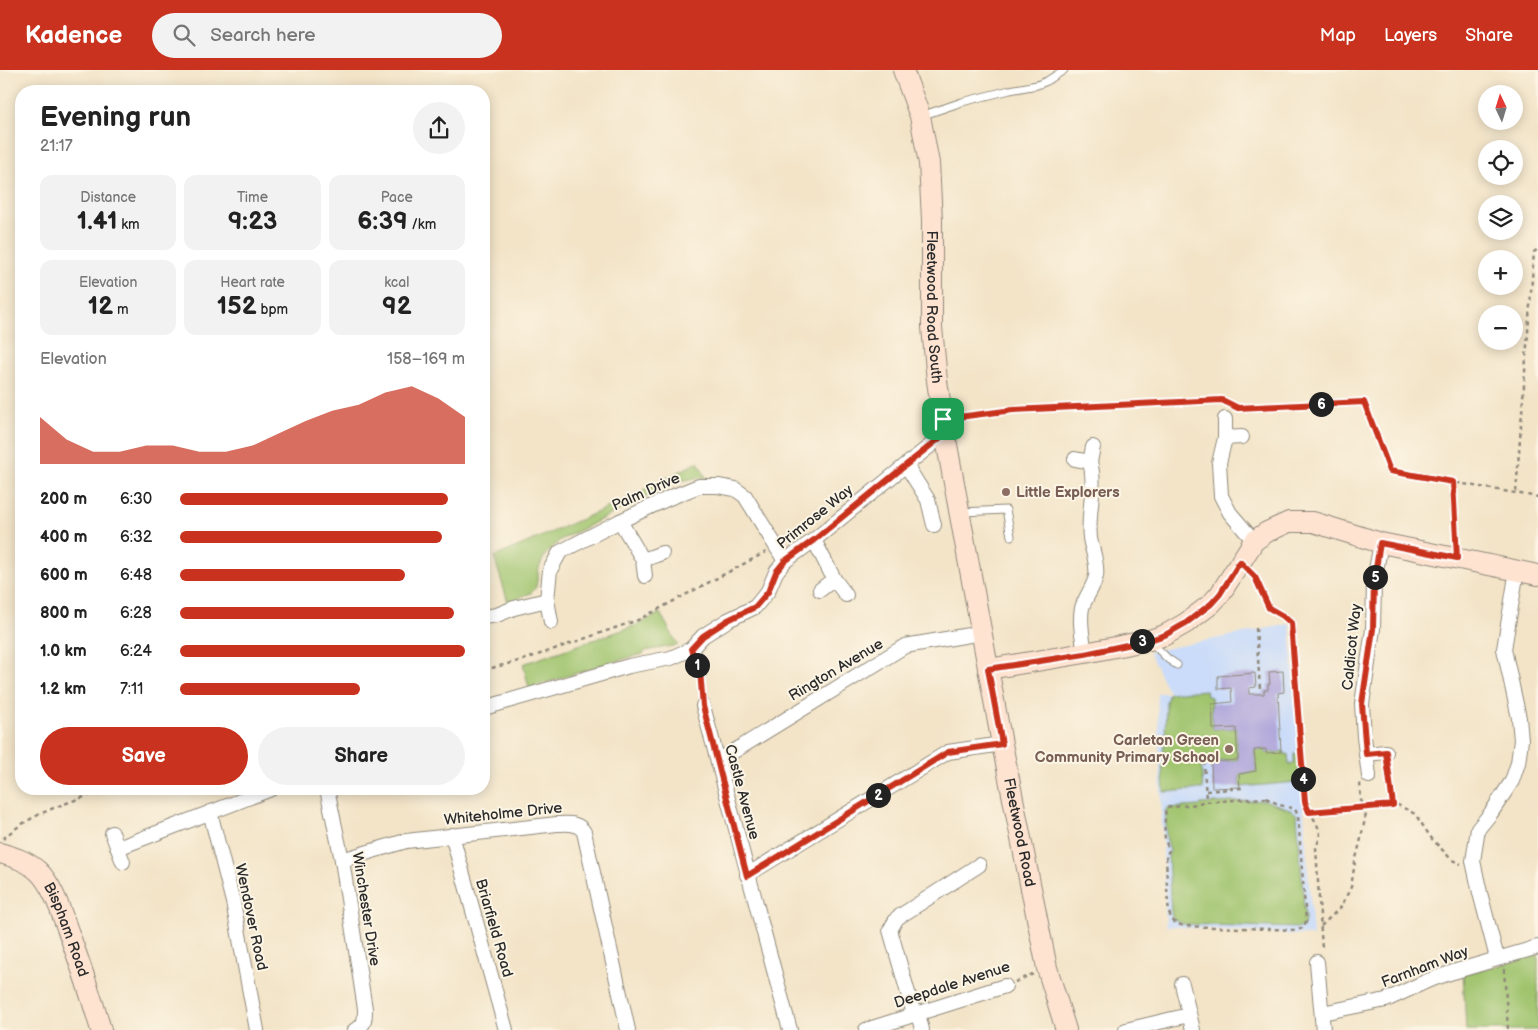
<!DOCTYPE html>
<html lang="en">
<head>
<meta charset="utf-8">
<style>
	body { margin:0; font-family:"Balsamiq Sans",sans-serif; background:#f2f2f2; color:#222; height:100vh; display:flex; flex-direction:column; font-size:19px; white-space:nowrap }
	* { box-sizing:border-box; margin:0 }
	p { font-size:16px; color:#767676 }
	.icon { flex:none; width:28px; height:28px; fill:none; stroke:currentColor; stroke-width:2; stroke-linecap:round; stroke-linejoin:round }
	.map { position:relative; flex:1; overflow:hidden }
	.drawer { position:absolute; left:15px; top:15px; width:475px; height:710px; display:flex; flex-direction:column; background:#fff; border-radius:20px; box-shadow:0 2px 12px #0003 }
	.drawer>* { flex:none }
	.needle { width:32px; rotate:356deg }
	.fabs { position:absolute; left:1478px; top:15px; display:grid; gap:10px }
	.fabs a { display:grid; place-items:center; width:45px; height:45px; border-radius:50%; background:#fff; box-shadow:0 2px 12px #0003; font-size:25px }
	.pin { position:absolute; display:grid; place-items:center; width:42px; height:42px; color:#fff; margin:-21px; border-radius:10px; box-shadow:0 2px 8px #0006 }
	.km { position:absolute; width:25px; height:25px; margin:-12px; border-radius:50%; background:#222; color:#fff; font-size:14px; line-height:25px; text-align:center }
	.round { display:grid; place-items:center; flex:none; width:52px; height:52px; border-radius:26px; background:#f2f2f2 }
	.head { display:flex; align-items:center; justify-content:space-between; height:85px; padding:0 25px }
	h1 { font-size:28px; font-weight:600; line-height:38px }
	.metrics { display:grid; grid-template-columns:repeat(3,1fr); gap:8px; height:85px; padding:5px 25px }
	.metrics div { display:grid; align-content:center; border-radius:12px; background:#f2f2f2; text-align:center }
	.metrics b { font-size:25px; font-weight:600 }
	.metrics small { font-size:14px; font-weight:400 }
	.metrics p { font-size:14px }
	.chart { height:140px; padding:10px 25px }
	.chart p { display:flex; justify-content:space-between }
	.chart svg { width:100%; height:90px; margin-top:5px; fill:#c8321e; opacity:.7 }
	.button { display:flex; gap:10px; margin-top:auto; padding:10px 25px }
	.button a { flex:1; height:58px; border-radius:30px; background:#c8321e; color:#fff; font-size:20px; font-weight:600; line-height:58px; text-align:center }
	.button a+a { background:#f2f2f2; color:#222 }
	ul { padding:0 25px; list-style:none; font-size:16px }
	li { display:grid; grid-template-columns:80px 60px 1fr; align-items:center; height:38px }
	li i { height:12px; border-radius:6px; background:#c8321e }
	header { display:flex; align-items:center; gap:30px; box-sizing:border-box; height:70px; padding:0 25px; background:#c8321e; color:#fff }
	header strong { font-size:24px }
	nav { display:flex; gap:28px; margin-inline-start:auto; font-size:18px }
	.search { width:350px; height:45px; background:#f2f2f2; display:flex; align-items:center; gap:12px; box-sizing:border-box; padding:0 18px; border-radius:28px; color:#767676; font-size:19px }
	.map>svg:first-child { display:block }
	.built { fill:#cadcf9 }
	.green { fill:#a0c46e; stroke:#66784c }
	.building { fill:#b0a7db }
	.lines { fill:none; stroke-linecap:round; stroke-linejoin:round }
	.lane-casing { stroke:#8f887a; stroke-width:9 }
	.street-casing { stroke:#8f887a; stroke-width:16 }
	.secondary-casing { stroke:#8f887a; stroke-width:22 }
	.path { stroke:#8f887a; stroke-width:2.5; stroke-dasharray:4 4; stroke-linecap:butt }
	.lane { stroke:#fff; stroke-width:7 }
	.street { stroke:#fff; stroke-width:14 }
	.secondary { stroke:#fee3d1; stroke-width:20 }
	.route-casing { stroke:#fff; stroke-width:10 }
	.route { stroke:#c8321e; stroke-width:6 }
	.education-dot { fill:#8d6e63; stroke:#fcf5e5; stroke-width:2 }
	.labels { text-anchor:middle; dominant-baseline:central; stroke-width:4; stroke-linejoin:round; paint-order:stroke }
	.street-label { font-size:15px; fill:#2b2b2b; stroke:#fcf5e5 }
	.education-label { font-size:15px; font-weight:bold; fill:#785e54; stroke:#fcf5e5; text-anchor:start }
</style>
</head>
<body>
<header>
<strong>Kadence</strong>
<div class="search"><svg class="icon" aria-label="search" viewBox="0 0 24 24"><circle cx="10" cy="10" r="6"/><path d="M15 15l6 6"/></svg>Search here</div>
<nav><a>Map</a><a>Layers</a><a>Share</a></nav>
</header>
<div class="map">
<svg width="1538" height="960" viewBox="0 0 1538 960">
	<rect width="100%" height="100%" fill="#fcf5e5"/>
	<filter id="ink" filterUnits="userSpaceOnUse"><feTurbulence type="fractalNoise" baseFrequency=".02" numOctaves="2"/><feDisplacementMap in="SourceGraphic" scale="10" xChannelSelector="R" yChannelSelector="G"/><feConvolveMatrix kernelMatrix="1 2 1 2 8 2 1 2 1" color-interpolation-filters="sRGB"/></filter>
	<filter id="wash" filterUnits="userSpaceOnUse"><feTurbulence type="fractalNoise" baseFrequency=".0096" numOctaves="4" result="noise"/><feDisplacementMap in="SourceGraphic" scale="20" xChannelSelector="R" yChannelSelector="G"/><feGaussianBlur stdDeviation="1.12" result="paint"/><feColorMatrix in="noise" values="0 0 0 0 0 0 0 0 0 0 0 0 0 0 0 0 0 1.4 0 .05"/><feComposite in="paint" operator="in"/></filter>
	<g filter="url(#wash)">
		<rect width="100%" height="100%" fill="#f3e4c8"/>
		<path class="built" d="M1290 554 1313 866 1166 856 1157 623H1169L1149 582Z"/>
		<g class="green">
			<path d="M698 392 706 408H695L676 412 560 470 545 485 539 498 536 517 531 523 520 527 519 531 511 533 508 532 494 487 614 435Z"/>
			<path d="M660 543 678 575 645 581 643 584C604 593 567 607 529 618L523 594 637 555Z"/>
			<path d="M1206 620 1207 626 1211 627 1213 659 1236 658 1238 690 1201 692 1203 719 1164 722 1162 695 1166 694 1163 678 1165 674 1166 632 1169 623Z"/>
			<path d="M1266 679V683L1284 681V684H1288L1289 694H1294V684H1297L1299 708H1297V712L1240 717 1239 704 1256 701 1254 680Z"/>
			<path d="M1265 730C1275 736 1291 736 1297 745L1305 849 1304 855 1299 858 1183 854 1173 849 1171 842 1168 785 1170 781 1166 767V739L1170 738 1199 736 1201 734Z"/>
			<path d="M1538 883V960H1466L1463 904 1509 893Z"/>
		</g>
		<g id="blocks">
			<path class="building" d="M1283 601 1284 622 1278 623 1281 682 1266 683V679L1254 680 1256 701 1239 704 1240 717 1212 718 1211 692 1238 690 1236 658 1213 659 1212 634 1232 632 1231 618 1218 619V606L1255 603 1256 617 1249 618V624H1264V620H1268V614H1270L1269 602Z"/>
		</g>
	</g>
	<g filter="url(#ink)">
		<use href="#blocks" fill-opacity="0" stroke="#8f887a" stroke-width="1"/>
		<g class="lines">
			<g class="lane-casing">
				<g id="lane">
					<path d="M921 46 962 32 1010 20 1037 15 1047 11 1064 0"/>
					<path d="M962 442 1006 440 1011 466"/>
					<path d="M1151 572 1168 589 1177 595"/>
				</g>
			</g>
			<g class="street-casing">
				<g id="street">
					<path d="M1225 349V368L1219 393 1221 426 1230 443 1254 471"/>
					<path d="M1225 368 1242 367"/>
					<path d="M1075 389 1090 392C1097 416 1087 443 1090 468 1092 481 1098 493 1096 506 1094 517 1085 527 1082 538 1079 553 1083 569 1085 583"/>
					<path d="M1090 392 1093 377"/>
					<path d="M906 395 928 430 934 455"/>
					<path d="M620 451 643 490 645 506"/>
					<path d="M814 470 834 509 846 525"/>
					<path d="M643 490 662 483"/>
					<path d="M820 520 834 509"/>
					<path d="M484 547 497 545 514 538 547 530"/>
					<path d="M551 552 547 530 550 500 560 482 620 451 669 428 699 416H718L735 419 745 426 785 491"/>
					<path d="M691 579 700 601"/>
					<path d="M703 636 790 960"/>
					<path d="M484 638 629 596 671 588 691 579 703 566 728 550 755 537 768 521 776 502 785 491 814 470 906 395 945 364"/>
					<path d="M1366 684 1386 682"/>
					<path d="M718 691 905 576 981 563"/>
					<path d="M1369 706 1364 667 1362 634 1373 559 1374 511 1381 473"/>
					<path d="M327 719 342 790 365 939C365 949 365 956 355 960"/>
					<path d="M210 742 233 832 257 960"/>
					<path d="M112 763 123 792"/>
					<path d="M452 765 506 960"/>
					<path d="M118 778 271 719"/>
					<path d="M342 790 406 771 557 754C568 754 578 752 584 762L628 960"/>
					<path d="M747 805 948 682 1002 674"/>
					<path d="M1497 888 1480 823 1473 791 1478 759 1491 743 1512 711 1518 693 1521 670 1519 648 1504 579 1517 500"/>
					<path d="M1317 892 1323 960"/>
					<path d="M1182 914 1193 960"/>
					<path d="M918 943 922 960"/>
					<path d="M1322 943 1386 930 1427 911 1453 902 1538 877"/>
					<path d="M914 944 890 860 897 848 979 795"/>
					<path d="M866 960 1005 916"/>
					<path d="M1126 960 1189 945"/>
				</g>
			</g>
			<g class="secondary-casing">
				<g id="secondary">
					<path id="s1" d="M903 0 920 46 929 93 932 150V257L937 311 945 364 1002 674 1047 898 1066 960"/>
					<path d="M988 599 1085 583 1150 570 1165 565 1186 553 1211 534 1220 524 1254 471 1267 462 1289 452H1313L1381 473 1538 505"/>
					<path id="s2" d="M0 783C14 787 27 791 38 801 54 816 63 848 71 869 82 899 92 929 101 960"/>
				</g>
			</g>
			<g class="path">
				<path d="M957 347 1013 340 1222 330 1238 339 1364 332 1389 401 1538 427"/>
				<path d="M1453 412 1456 473"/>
				<path d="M1516 422 1534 182 1538 179"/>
				<path d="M1251 502 1255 507 1269 538 1291 553 1305 732C1309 742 1320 756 1320 765 1320 769 1317 774 1316 777L1322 880"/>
				<path d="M1256 558 1260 619"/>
				<path d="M484 600 523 590 638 550 766 482"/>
				<path d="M701 613 702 625"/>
				<path d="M1204 691 1206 731"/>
				<path d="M1387 695 1393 735"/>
				<path d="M1206 721 1242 718 1243 716"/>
				<path d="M1266 728 1280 735 1295 739 1298 746 1306 851C1305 857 1302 859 1297 860L1184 856C1178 854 1174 853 1171 848 1166 838 1167 798 1166 785L1169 781C1168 777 1166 773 1165 768 1164 764 1165 742 1166 738L1197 734 1202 732Z"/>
				<path d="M1309 742 1398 735 1415 744 1432 769 1452 790 1461 794"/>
				<path d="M3 769C31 742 71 732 107 719"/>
				<path d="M1321 856 1341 837 1351 817 1355 792 1360 773 1366 744 1361 730 1360 713"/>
				<path d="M1504 899 1508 960"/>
				<path d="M1015 912 1033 904"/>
			</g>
			<use href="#lane" class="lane"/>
			<use href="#street" class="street"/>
			<use href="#secondary" class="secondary"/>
		</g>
	</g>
	<g class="lines" filter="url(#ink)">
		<g class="route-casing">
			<path id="route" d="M1222 330 1238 338 1364 332 1390 401 1453 412 1457 488 1380 473 1374 511 1373 559 1362 634 1366 684 1386 682 1393 735 1309 742 1305 732 1291 553 1283 546 1269 538 1255 507 1240 492 1220 524 1211 534 1186 553 1165 565 1150 570 1085 584 988 599 1002 674 948 682 747 806 703 636 700 601 691 579 703 566 728 550 755 537 768 522 776 502 785 491 814 470 906 395 945 364 943 349 1013 340Z"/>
		</g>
		<use href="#route" class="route"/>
	</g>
	<g class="education-dot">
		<circle cx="1006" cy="422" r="5"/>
		<circle cx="1229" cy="679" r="5"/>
	</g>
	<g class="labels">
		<g class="street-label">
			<text stroke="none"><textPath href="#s1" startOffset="241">Fleetwood Road South</textPath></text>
			<text transform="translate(646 422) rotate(-24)">Palm Drive</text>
			<text transform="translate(815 447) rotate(-39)">Primrose Way</text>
			<text transform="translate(1352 577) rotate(-84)">Caldicot Way</text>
			<text transform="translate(836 600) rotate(-31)">Rington Avenue</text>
			<text transform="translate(742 722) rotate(75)">Castle Avenue</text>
			<text transform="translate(503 744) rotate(-6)">Whiteholme Drive</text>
			<text stroke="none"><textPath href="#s1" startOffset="774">Fleetwood Road</textPath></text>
			<text transform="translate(366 839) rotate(81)">Winchester Drive</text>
			<text transform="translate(251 847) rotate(78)">Wendover Road</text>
			<text transform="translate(494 858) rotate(74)">Briarfield Road</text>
			<text stroke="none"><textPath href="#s2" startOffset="108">Bispham Road</textPath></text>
			<text transform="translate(1425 897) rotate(-21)">Farnham Way</text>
			<text transform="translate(952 915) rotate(-18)">Deepdale Avenue</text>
		</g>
		<g class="education-label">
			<text x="1016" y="422">Little Explorers</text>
			<text x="1219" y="670" text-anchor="end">Carleton Green<tspan x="1219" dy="17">Community Primary School</tspan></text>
		</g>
	</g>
</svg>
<div class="fabs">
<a><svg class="needle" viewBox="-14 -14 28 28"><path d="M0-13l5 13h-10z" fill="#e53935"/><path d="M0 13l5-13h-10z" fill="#767676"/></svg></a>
<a><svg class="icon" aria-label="locate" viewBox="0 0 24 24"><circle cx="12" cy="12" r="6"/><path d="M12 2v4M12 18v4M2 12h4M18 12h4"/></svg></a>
<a><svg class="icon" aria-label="layers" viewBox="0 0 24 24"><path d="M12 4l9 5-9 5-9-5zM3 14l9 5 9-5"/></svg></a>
<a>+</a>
<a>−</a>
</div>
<div class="pin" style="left:943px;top:349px;background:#1e9e55"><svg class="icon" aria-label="arrive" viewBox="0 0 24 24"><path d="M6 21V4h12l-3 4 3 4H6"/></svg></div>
<b class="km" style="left:697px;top:595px">1</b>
<b class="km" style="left:878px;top:725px">2</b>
<b class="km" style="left:1142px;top:571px">3</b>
<b class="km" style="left:1303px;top:709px">4</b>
<b class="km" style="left:1375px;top:507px">5</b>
<b class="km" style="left:1321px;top:334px">6</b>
<section class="drawer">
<div class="head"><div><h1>Evening run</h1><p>21:17</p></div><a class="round"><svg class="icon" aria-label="share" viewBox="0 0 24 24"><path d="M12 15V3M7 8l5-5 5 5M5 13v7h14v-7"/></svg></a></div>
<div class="metrics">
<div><p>Distance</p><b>1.41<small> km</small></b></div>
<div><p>Time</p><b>9:23</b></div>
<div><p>Pace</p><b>6:39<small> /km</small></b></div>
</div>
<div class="metrics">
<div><p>Elevation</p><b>12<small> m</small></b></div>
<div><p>Heart rate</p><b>152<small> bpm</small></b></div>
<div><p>kcal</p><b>92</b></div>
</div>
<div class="chart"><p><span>Elevation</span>158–169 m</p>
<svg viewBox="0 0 160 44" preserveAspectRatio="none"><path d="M0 44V21L10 32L20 38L30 38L40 35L50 35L60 38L70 38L80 35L90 29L100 23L110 18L120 15L130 9L140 6L150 12L160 21V44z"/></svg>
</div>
<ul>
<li><b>200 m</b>6:30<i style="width:94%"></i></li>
<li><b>400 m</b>6:32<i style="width:92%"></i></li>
<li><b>600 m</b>6:48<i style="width:79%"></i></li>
<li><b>800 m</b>6:28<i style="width:96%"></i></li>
<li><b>1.0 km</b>6:24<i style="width:100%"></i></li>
<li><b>1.2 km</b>7:11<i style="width:63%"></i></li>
</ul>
<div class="button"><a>Save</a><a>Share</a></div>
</section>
</div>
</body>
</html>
